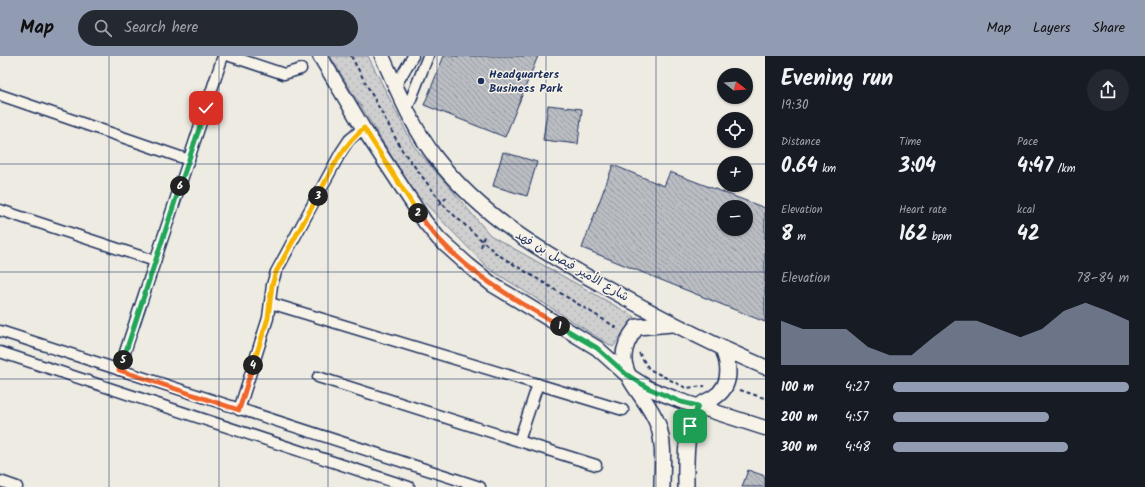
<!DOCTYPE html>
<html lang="en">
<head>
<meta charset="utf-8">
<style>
	body { margin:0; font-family:Kalam,"Playpen Sans Arabic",sans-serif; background:#242831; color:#f1f3f6; height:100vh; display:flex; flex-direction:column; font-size:15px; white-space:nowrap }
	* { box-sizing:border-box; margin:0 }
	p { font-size:13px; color:#9ea1a6 }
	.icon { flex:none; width:22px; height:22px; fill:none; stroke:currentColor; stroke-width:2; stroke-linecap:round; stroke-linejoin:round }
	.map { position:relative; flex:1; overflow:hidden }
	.side { display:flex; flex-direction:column; background:#171b24; width:380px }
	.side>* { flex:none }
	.needle { width:26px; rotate:107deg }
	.controls { position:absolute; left:717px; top:12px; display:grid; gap:8px }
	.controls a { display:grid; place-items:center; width:36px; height:36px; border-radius:50%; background:#171b24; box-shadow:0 1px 3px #0004; font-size:20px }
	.pin { position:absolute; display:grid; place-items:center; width:34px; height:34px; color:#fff; margin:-17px; border-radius:8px; box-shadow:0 2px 6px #0006 }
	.km { position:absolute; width:20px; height:20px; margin:-10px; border-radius:50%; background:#222; color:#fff; font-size:11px; line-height:20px; text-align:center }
	.round { display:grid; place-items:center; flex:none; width:42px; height:42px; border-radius:21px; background:#242831 }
	.overview { display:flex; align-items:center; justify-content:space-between; height:68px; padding:0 16px }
	h1 { font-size:22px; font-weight:700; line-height:30px }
	.stats { display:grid; grid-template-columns:repeat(3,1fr); gap:6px; height:68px; padding:4px 16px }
	.stats div { display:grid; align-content:center }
	.stats b { font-size:20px; font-weight:700 }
	.stats small { font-size:11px; font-weight:400 }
	.stats p { font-size:11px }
	.chart { height:112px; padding:8px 16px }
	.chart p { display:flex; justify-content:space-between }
	.chart svg { width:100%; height:72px; margin-top:4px; fill:#919bb2; opacity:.7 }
	ul { padding:0 16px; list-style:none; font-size:13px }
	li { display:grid; grid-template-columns:64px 48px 1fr; align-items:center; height:30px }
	li i { height:10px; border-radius:5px; background:#919bb2 }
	header { display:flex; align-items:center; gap:24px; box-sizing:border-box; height:56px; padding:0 20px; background:#919bb2; color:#111 }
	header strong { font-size:19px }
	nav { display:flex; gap:22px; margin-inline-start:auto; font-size:14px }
	.search { width:280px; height:36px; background:#242831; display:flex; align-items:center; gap:10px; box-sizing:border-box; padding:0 14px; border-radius:22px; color:#9ea1a6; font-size:15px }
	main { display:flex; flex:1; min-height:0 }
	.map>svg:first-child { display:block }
	.grass { fill:url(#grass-dots); stroke:#757f96 }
	.building { fill:url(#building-back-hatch); stroke:#1b2f5e; fill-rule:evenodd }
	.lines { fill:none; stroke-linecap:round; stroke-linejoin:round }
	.minor-casing { stroke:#1b2f5e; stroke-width:13 }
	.secondary-casing { stroke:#1b2f5e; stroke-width:17 }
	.primary-casing { stroke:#1b2f5e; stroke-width:18 }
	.path { stroke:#1b2f5e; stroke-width:2; stroke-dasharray:4 3; stroke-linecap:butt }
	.minor { stroke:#f7f3e8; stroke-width:10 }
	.secondary { stroke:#f7f3e8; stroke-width:14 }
	.primary { stroke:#f7f3e8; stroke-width:15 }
	.split-1-casing { stroke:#fff; stroke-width:8 }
	.split-2-casing { stroke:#fff; stroke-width:8 }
	.split-3-casing { stroke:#fff; stroke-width:8 }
	.split-4-casing { stroke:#fff; stroke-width:8 }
	.split-5-casing { stroke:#fff; stroke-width:8 }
	.split-6-casing { stroke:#fff; stroke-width:8 }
	.split-7-casing { stroke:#fff; stroke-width:8 }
	.split-1 { stroke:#22a559; stroke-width:5 }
	.split-2 { stroke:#f0652b; stroke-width:5 }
	.split-3 { stroke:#f5b400; stroke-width:5 }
	.split-4 { stroke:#f5b400; stroke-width:5 }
	.split-5 { stroke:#f0652b; stroke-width:5 }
	.split-6 { stroke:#22a559; stroke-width:5 }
	.split-7 { stroke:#22a559; stroke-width:5 }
	.grid { fill:none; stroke:#1b2f5e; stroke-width:1; stroke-opacity:0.55 }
	.poi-dot { fill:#1b2f5e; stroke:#f7f3e8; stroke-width:1.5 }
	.labels { text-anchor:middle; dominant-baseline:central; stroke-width:3; stroke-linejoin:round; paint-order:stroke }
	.poi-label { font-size:12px; font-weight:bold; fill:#1b2f5e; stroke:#f7f3e8; text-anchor:start }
	.street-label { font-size:12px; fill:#1b2f5e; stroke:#f7f3e8 }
</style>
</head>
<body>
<header>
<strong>Map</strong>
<div class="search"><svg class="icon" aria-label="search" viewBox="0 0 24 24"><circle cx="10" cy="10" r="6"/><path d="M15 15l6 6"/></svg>Search here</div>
<nav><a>Map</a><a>Layers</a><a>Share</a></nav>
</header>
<main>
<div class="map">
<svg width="765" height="431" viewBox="0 0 765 431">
	<defs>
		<pattern id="grass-dots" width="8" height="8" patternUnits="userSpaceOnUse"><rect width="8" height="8" fill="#cfcfcf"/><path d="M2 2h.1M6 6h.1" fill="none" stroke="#b1b2b4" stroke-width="1.8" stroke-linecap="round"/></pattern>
		<pattern id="building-back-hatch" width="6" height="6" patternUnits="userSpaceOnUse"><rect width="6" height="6" fill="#babdc2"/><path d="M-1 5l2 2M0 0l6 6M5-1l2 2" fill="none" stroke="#969aa1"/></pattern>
	</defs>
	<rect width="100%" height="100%" fill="#eeebe2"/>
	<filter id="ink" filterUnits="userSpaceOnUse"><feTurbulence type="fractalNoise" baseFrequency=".025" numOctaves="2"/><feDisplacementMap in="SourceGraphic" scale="8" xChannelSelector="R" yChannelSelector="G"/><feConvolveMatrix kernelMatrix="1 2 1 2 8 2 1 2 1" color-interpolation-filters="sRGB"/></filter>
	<g filter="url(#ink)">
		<path class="grass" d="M330 0H368L413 89 490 179 635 261 613 291 488 212 413 135Z"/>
		<g class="building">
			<path d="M444 0H538L505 81 424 49Z"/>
			<path d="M548 49 582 53 578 88 543 84Z"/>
			<path d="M503 96 537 106 527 140 493 130Z"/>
			<path d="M613 109 664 130 670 116 765 152V266L582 192ZM724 151H746V173H724Z"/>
			<path d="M748 414 765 420V431H742Z"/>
		</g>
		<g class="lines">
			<g class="minor-casing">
				<g id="minor">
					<path d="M230 0 284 18 301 13"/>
					<path d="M396 29 413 0"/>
					<path d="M0 39 189 104"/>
					<path d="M407 53 428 0"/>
					<path d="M0 154 155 205"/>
					<path d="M270 247 623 354"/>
					<path d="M0 275 480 431"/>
					<path d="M0 296 409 431"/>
					<path d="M119 314 223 0"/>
					<path d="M318 321 519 385 538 328"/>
					<path d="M239 354 268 262 272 229 276 216 341 96 349 84 363 72"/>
					<path d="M519 385 596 409"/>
					<path d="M0 425 17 431"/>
				</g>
			</g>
			<g class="secondary-casing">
				<g id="secondary">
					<path d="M320 0 363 72 425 166 439 183 468 209 493 229 597 292 626 318 648 332 681 345 765 372"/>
					<path d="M382 0C398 35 412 71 436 102 484 163 544 197 611 234 661 262 711 288 765 311"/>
				</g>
			</g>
			<g class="primary-casing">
				<g id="primary">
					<path d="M662 431C662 411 665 389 658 369 644 332 603 312 637 271L672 268"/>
					<path d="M686 431C686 404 684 377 698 352 700 348 708 345 713 342 732 331 730 311 723 293"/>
				</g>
			</g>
			<g class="path">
				<path d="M351 0 402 94 446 152 497 198 617 272"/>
				<path d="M439 149 447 141"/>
				<path d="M481 191 484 180"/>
				<path d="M639 297 649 313 686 332 705 330"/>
				<path d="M740 334 764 342"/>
			</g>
			<use href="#minor" class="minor"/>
			<use href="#secondary" class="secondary"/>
			<use href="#primary" class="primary"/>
		</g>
	</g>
	<g class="lines" filter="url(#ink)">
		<g class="split-1-casing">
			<path id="split-1" d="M560 270 597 292 626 318 648 332 681 346 698 350 690 370"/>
		</g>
		<g class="split-2-casing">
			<path id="split-2" d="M418 157C452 208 508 240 560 270"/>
		</g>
		<g class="split-3-casing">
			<path id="split-3" d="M318 140C332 113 341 92 364 72L418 157"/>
		</g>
		<g class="split-4-casing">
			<path id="split-4" d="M253 309 268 262 272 229 276 216 318 140"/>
		</g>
		<g class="split-5-casing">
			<path id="split-5" d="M123 304 119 314 239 354 253 309"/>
		</g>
		<g class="split-6-casing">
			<path id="split-6" d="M123 304 180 130"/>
		</g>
		<g class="split-7-casing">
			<path id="split-7" d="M180 130 206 52"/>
		</g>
		<use href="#split-1" class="split-1"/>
		<use href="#split-2" class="split-2"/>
		<use href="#split-3" class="split-3"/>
		<use href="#split-4" class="split-4"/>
		<use href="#split-5" class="split-5"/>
		<use href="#split-6" class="split-6"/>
		<use href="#split-7" class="split-7"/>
	</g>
	<path class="grid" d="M109 0V431M219 0V431M328 0V431M437 0V431M546 0V431M656 0V431M0 108H724M746 108H765M0 216H765M0 323H765"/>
	<circle class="poi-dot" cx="481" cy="25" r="4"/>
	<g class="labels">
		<g class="poi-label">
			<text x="489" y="18">Headquarters<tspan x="489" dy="14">Business Park</tspan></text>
		</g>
		<g class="street-label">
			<text transform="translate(572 210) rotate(30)">شارع الأمير فيصل بن فهد</text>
		</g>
	</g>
</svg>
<div class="controls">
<a><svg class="needle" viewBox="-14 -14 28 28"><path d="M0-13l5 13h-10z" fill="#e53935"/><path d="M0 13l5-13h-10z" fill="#9ea1a6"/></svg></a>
<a><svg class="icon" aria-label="locate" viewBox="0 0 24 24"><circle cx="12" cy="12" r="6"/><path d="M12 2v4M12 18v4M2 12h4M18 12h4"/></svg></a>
<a>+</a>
<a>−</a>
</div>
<div class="pin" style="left:690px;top:370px;background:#1e9e55"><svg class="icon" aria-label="arrive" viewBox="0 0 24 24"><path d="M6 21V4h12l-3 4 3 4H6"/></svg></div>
<div class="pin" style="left:206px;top:52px;background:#d93025"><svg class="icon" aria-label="check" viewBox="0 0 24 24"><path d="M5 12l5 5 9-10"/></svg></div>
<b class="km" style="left:560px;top:270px">1</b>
<b class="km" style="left:418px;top:157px">2</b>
<b class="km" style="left:318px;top:140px">3</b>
<b class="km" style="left:253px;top:309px">4</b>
<b class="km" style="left:123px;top:304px">5</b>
<b class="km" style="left:180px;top:130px">6</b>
</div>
<section class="side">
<div class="overview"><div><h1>Evening run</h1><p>19:30</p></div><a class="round"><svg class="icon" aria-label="share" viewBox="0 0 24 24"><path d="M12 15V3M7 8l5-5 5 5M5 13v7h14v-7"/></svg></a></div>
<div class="stats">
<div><p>Distance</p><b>0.64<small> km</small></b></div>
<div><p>Time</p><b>3:04</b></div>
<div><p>Pace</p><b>4:47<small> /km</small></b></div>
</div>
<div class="stats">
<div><p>Elevation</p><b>8<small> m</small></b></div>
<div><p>Heart rate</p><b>162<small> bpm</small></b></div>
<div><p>kcal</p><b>42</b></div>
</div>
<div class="chart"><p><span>Elevation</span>78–84 m</p>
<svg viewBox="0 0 160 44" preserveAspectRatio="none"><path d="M0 44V17L10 22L20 22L30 22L40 33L50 38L60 38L70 27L80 17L90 17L100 22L110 27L120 22L130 11L140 6L150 11L160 17V44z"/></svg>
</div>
<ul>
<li><b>100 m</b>4:27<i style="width:100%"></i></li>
<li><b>200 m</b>4:57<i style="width:66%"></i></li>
<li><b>300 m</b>4:48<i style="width:74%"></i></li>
</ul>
</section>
</main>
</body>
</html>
